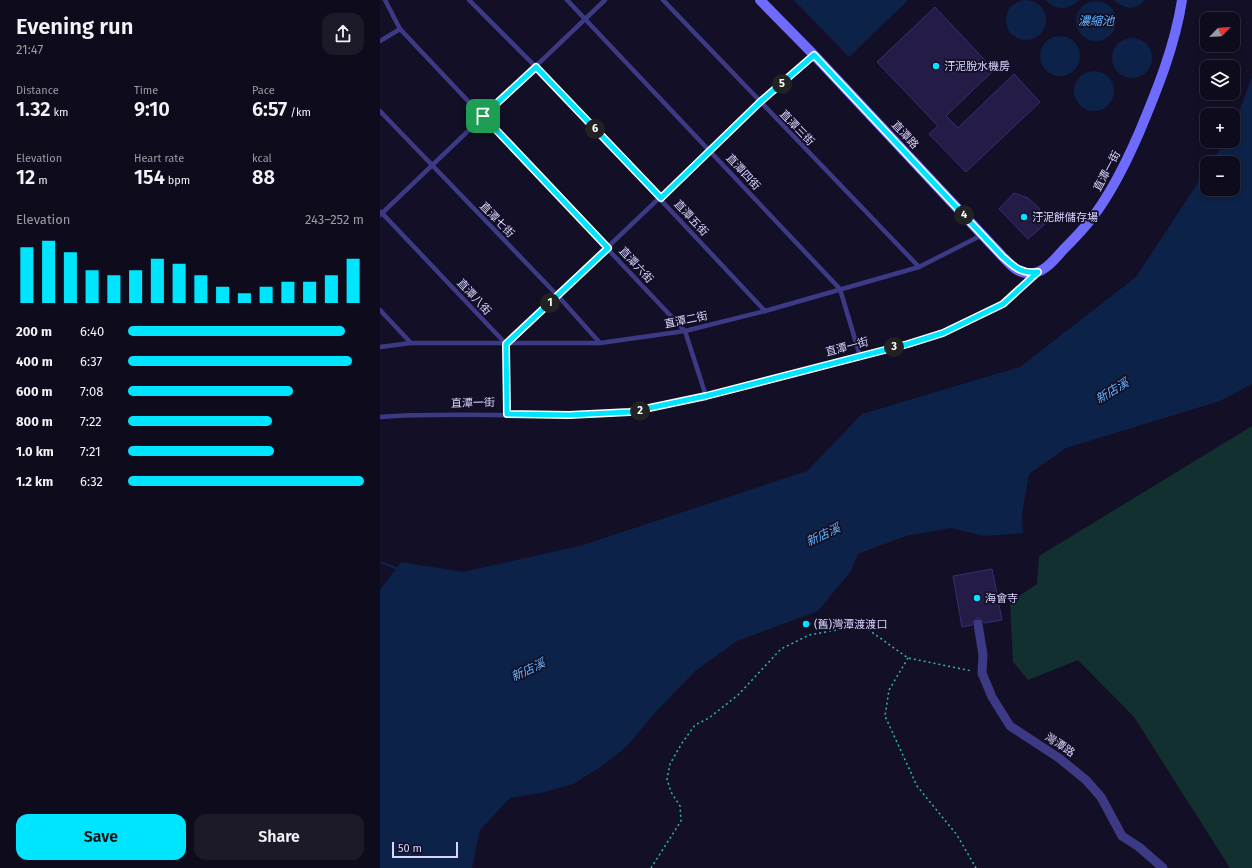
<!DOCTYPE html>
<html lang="en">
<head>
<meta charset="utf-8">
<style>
	body { margin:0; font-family:"Fira Sans","Noto Sans TC",sans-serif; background:#1c1929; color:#f1f3f6; height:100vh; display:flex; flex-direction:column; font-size:15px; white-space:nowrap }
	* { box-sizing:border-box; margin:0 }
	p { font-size:13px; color:#9b9ba3 }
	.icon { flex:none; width:22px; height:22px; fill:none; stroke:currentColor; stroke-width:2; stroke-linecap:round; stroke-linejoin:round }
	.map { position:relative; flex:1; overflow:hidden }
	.side { display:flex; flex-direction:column; background:#0e0b1c; width:380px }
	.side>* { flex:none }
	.needle { width:26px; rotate:65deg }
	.fabs { position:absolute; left:820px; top:12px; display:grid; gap:8px }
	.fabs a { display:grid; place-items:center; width:40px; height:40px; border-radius:8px; background:#0e0b1c; box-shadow:0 2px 6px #0003,0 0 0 1px #2e2b3b; font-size:20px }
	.scale { position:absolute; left:12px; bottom:10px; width:66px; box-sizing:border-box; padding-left:4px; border:2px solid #d9d4ff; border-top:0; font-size:11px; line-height:14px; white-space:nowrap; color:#d9d4ff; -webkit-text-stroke:3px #130f26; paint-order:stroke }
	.pin { position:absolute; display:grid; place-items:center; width:34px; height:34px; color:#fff; margin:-17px; border-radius:8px; box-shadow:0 2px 6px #0006 }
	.km { position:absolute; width:20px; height:20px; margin:-10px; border-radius:50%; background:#222; color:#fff; font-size:11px; line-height:20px; text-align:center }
	.round { display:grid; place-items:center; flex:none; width:42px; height:42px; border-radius:12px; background:#1c1929 }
	.overview { display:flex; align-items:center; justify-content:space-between; height:68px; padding:0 16px }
	h1 { font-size:22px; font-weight:600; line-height:30px }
	.metrics { display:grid; grid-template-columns:repeat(3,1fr); gap:6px; height:68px; padding:4px 16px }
	.metrics div { display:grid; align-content:center }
	.metrics b { font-size:20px; font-weight:600 }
	.metrics small { font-size:11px; font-weight:400 }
	.metrics p { font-size:11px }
	.chart { height:112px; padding:8px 16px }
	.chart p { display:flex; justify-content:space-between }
	.chart svg { width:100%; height:72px; margin-top:4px; stroke:#00e5ff; stroke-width:6 }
	.action { display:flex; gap:8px; margin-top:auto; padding:8px 16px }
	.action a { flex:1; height:46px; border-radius:12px; background:#00e5ff; color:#111; font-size:16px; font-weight:600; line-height:46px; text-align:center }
	.action a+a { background:#1c1929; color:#f1f3f6 }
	ul { padding:0 16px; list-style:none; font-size:13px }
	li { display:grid; grid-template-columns:64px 48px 1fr; align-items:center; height:30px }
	li i { height:10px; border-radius:5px; background:#00e5ff }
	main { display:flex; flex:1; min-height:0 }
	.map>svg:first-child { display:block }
	.green { fill:#12302f }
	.water { fill:#0c2248 }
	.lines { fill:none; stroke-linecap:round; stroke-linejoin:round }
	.stream { stroke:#0c2248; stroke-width:2.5 }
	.building { fill:#241b47; stroke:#3b2d73 }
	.path { stroke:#2fb8b0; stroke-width:1.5; stroke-dasharray:2 3; stroke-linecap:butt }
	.lane { stroke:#3d3a85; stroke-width:4.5 }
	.street { stroke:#3d3a85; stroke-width:9 }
	.secondary { stroke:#6f6bff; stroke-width:10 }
	.route-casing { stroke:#fff; stroke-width:8 }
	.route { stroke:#00e5ff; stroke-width:5 }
	.poi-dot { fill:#00e5ff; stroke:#130f26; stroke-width:1.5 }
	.labels { text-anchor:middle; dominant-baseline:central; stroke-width:3.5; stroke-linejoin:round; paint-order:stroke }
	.poi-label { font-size:11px; fill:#d9d4ff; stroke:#130f26; text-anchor:start }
	.street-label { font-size:11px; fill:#d9d4ff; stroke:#130f26 }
	.water-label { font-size:12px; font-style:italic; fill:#62b6ff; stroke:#130f26 }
</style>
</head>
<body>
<main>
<section class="side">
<div class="overview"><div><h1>Evening run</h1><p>21:47</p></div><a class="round"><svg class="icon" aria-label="share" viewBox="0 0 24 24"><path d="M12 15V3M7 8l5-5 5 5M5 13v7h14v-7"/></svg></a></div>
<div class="metrics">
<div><p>Distance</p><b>1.32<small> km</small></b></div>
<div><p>Time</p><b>9:10</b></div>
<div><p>Pace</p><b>6:57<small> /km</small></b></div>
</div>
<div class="metrics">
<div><p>Elevation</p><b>12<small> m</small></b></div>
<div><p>Heart rate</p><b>154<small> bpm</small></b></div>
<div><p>kcal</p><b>88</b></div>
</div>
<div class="chart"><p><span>Elevation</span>243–252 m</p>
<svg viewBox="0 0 160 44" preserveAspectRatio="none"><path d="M5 44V10M15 44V6M25 44V13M35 44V24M45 44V27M55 44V24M65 44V17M75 44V20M85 44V27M95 44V34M105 44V38M115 44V34M125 44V31M135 44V31M145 44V27M155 44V17"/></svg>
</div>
<ul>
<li><b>200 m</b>6:40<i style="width:92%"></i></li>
<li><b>400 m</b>6:37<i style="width:95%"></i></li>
<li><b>600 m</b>7:08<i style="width:70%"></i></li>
<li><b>800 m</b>7:22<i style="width:61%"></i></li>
<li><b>1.0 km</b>7:21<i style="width:62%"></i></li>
<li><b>1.2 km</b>6:32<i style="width:100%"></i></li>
</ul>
<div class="action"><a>Save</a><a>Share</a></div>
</section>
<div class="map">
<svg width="872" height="868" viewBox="0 0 872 868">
	<rect width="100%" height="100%" fill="#130f26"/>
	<path class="green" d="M872 426V868H850L754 717 698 660 648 680 633 662 630 602 657 584 659 556Z"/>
	<g class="water">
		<circle cx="646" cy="20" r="20"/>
		<path d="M414 0H528L469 57Z"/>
		<path d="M666 0H699C690 10 675 11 666 0Z"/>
		<path d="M734 0H765C756 11 743 9 734 0Z"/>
		<circle cx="716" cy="21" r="20"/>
		<circle cx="680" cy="56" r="20"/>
		<circle cx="752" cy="58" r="20"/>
		<circle cx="714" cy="91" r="20"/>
		<path d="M872 77V384L840 401 686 448 649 474 642 514 643 533 605 536 570 528 526 536 478 554 471 571 438 611 357 641 315 671 273 715 246 747 222 766 193 784 161 793 130 798 100 830 92 868H0V590L21 562 83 572 203 545 427 471 482 414 640 367 756 277 827 169V189H853V163H831L845 141H853V128Z"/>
	</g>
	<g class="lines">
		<path class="stream" d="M0 562 18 569"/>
	</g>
	<g class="building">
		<path d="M555 7 614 70 566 116 578 128 634 74 660 102 586 172 549 134 558 126 497 62Z"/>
		<path d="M634 193 648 198 659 208 665 224 648 239 619 209Z"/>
		<path d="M612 569 622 620 604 623 600 619 597 618 593 622 592 625 582 627 573 576Z"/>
	</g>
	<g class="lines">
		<g class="path">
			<path d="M528 658 509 690 505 716 537 786 577 835 596 868"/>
			<path d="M271 868 301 821 300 806 291 792 287 779 290 764 302 743 315 725 329 718 358 695 401 649 429 635 473 627 486 628 528 658 592 671"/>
		</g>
		<g class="lane">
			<path d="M5 0 20 29 305 331 326 396"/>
			<path d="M89 0 156 67 385 311"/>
			<path d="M187 0 460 289 480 356"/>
			<path d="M283 0 539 267"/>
			<path d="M0 41 20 29"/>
			<path d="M0 111 178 296 220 343"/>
			<path d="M1 212 126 344 127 414"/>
			<path d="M0 215 225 0"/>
			<path d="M0 310 31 343"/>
			<path d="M126 344 380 102 434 55"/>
			<path d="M0 347 31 343H220L305 331 385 311 539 267 602 235"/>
			<path d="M0 417C93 410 188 423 280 407L528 344 563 333 623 304 656 274"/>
		</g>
		<path class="street" d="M598 624 603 655 602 673 612 697 630 726 679 758 706 780 721 797 742 836 759 847 783 868"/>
		<path class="secondary" d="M380 0 434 55 622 256C629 263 636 272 646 273 662 276 674 260 683 250 693 240 703 230 712 218 732 192 746 163 759 133 777 90 795 46 802 0"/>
	</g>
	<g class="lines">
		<g class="route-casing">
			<path id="route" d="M434 55 622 256C634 267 641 274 658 272L623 304 563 333 528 344 326 396 250 412 189 415 127 414 126 344 228 248 103 116 156 67 281 198 380 102Z"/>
		</g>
		<use href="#route" class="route"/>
	</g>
	<g class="poi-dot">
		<circle cx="556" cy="66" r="4"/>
		<circle cx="644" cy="217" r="4"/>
		<circle cx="597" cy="598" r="4"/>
		<circle cx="426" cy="624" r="4"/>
	</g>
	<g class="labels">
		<g class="poi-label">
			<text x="564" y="66">汙泥脫水機房</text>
			<text x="652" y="217">汙泥餅儲存場</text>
			<text x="605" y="598">海會寺</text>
			<text x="434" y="624">(舊)灣潭渡渡口</text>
		</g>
		<g class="street-label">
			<text transform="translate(417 128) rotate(46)">直潭三街</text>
			<text transform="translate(525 135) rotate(47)">直潭路</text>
			<text transform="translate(727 171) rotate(-62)">直潭一街</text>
			<text transform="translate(363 172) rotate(47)">直潭四街</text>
			<text transform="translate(311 218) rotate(47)">直潭五街</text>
			<text transform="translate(117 220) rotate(46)">直潭七街</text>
			<text transform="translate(256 265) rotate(47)">直潭六街</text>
			<text transform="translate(94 297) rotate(47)">直潭八街</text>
			<text transform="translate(306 320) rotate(-12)">直潭二街</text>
			<text transform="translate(467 347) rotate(-15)">直潭一街</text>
			<text transform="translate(93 403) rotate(-1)">直潭一街</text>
			<text transform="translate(680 745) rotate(34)">灣潭路</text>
		</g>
		<g class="water-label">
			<text x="716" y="21">濃縮池</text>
			<text transform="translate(732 391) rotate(-31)">新店溪</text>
			<text transform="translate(443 535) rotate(-25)">新店溪</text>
			<text transform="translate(148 670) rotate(-25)">新店溪</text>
		</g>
	</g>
</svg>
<div class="fabs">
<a><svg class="needle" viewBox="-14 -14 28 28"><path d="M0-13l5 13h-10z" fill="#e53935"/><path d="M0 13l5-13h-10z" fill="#9b9ba3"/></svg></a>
<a><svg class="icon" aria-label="layers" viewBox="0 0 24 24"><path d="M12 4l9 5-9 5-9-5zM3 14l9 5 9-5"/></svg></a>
<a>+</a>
<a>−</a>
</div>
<div class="scale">50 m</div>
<div class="pin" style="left:103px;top:116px;background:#1e9e55"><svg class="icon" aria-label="arrive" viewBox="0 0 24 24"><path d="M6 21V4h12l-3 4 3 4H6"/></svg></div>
<b class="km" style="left:170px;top:303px">1</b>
<b class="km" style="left:260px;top:411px">2</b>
<b class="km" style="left:514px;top:347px">3</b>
<b class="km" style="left:584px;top:215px">4</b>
<b class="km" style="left:402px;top:84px">5</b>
<b class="km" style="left:215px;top:129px">6</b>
</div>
</main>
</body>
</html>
